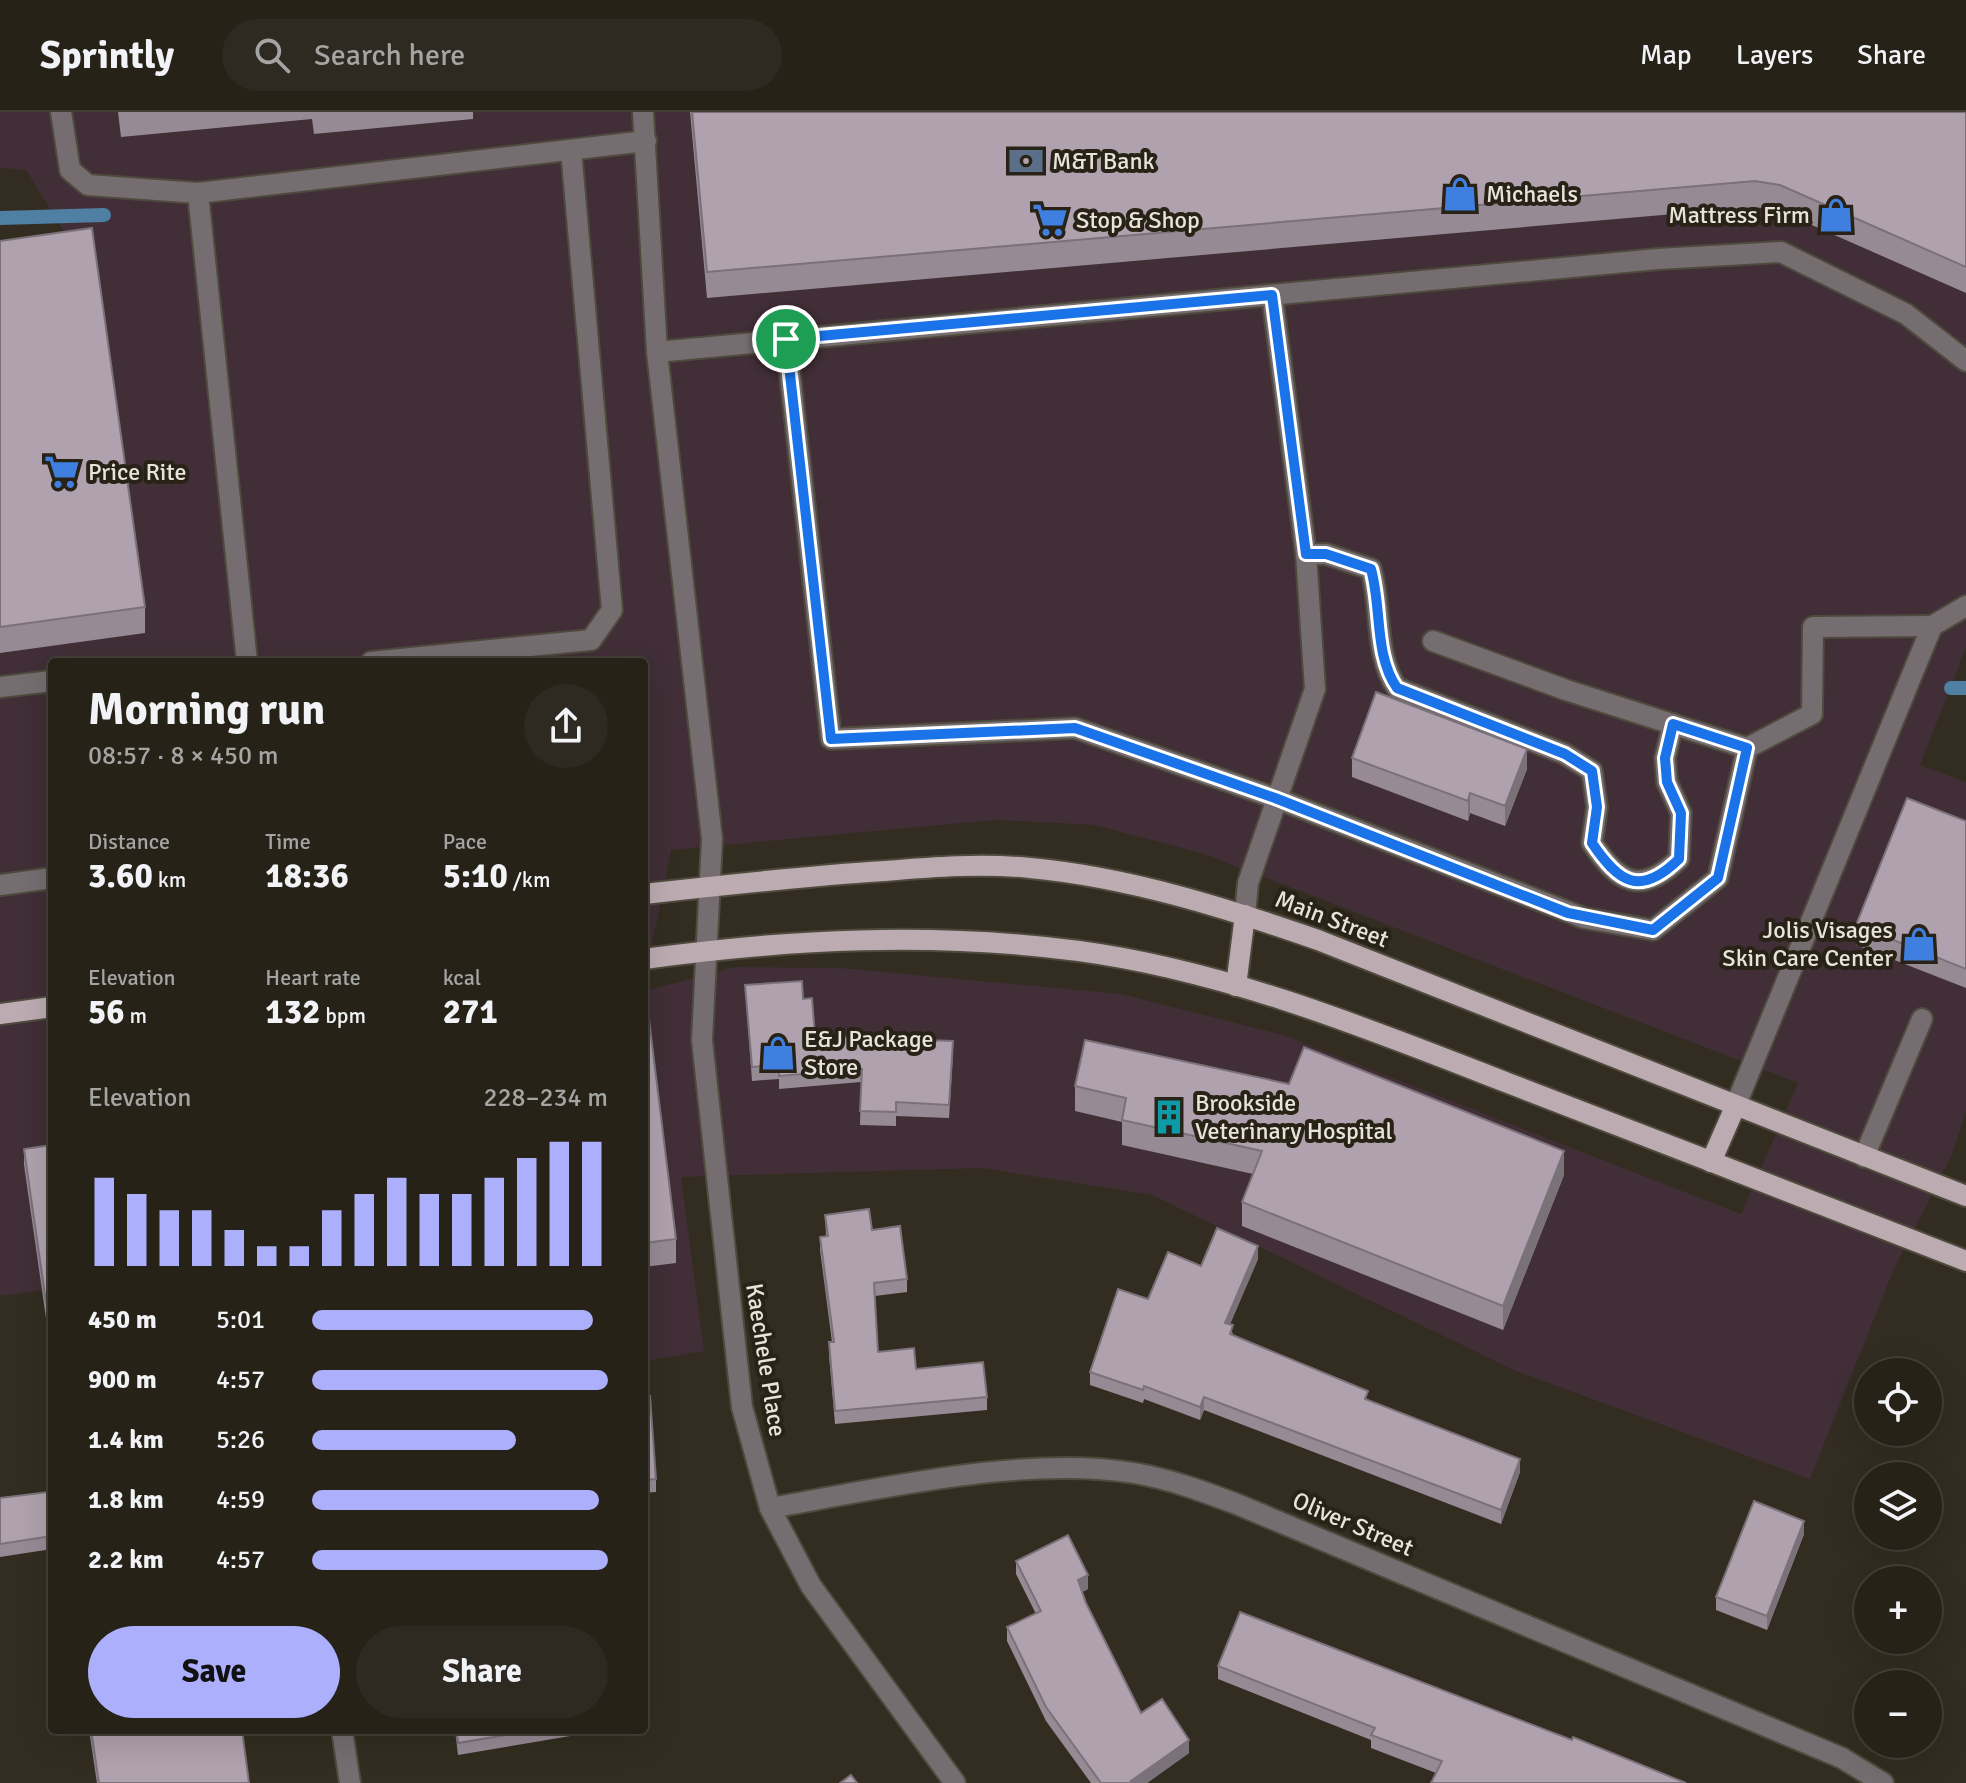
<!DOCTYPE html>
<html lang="en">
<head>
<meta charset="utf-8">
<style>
	body { margin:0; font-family:Signika,sans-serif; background:#2e2a21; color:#f1f3f6; height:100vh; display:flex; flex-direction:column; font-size:30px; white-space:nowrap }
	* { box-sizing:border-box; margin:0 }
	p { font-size:26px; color:#a4a4a2 }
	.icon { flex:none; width:44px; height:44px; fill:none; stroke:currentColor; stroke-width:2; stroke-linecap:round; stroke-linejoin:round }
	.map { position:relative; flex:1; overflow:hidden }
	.details { position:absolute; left:48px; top:546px; width:600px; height:1076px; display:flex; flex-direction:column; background:#262218; border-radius:8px; box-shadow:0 8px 32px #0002,0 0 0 2px #423f37 }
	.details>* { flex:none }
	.tools { position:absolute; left:1854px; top:1246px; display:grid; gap:16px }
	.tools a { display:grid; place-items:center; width:88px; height:88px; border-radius:50%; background:#262218; box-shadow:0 8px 32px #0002,0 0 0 2px #423f37; font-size:40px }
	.pin { position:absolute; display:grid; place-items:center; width:68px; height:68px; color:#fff; margin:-34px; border:4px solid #fff; border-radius:50%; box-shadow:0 2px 8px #0007 }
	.round { display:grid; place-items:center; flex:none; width:84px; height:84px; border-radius:42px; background:#2e2a21 }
	.summary { display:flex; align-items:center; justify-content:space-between; height:136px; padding:0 40px }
	h1 { font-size:44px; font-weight:700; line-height:60px }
	.figures { display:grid; grid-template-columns:repeat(3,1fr); gap:12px; height:136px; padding:8px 40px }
	.figures div { display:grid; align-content:center }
	.figures b { font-size:34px; font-weight:700 }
	.figures small { font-size:22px; font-weight:400 }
	.figures p { font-size:22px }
	.chart { height:224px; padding:16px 40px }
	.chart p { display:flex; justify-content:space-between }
	.chart svg { width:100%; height:144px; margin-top:8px; stroke:#acaffb; stroke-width:6 }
	.primary-button { display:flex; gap:16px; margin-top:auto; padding:16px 40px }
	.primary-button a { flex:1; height:92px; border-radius:48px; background:#acaffb; color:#111; font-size:32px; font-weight:700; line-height:92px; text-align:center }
	.primary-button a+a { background:#2e2a21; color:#f1f3f6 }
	ul { padding:0 40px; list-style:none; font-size:26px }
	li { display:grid; grid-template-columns:128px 96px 1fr; align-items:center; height:60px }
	li i { height:20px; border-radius:10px; background:#acaffb }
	header { display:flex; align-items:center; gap:48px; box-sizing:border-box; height:112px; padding:0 40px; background:#262218; border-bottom:2px solid #423f37 }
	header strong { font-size:38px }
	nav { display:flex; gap:44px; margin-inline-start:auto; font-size:28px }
	.search { width:560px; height:72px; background:#2e2a21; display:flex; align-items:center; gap:20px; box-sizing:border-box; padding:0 28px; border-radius:44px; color:#a4a4a2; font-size:30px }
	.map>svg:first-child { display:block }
	.commercial { fill:#412e36 }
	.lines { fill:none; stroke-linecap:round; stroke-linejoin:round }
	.stream { stroke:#4f7fa3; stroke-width:14 }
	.minor-casing { stroke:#4f4a3e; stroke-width:24 }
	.major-casing { stroke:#4f4a3e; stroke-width:24 }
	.minor { stroke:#756d6f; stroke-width:20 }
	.major { stroke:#bcabb0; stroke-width:20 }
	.wall { fill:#968a95 }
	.shaded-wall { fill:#7a7179 }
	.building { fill:#afa1ad; stroke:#7a7179; stroke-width:2 }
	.route-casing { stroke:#fff; stroke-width:16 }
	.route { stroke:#1a73e8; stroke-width:10 }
	.labels { text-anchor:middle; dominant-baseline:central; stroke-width:8; stroke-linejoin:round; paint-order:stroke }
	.poi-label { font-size:24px; fill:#e8e4dc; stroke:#282316; text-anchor:start }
	.street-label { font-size:24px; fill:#e8e4dc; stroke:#282316 }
</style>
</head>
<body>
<header>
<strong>Sprintly</strong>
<div class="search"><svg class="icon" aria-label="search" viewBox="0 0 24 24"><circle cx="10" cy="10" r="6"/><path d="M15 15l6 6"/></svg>Search here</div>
<nav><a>Map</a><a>Layers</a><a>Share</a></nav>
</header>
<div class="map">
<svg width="1966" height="1671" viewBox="0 0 1966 1671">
	<rect width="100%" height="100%" fill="#322d20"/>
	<path class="commercial" d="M0 0H1966V536L1920 653 1966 670V1000L1951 1045 1893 1159 1810 1367 1516 1259 1152 1083 982 1056 681 1065 704 1239 644 1249V879L736 855 841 856 1122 882 1283 923 1741 1102 1798 971 1201 741 1094 713 995 708 671 738 644 873V550H52V1177L0 1184V130L68 126 26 58 0 56Z"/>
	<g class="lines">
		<g class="stream">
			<path d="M0 106 104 103"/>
			<path d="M1951 576H1966"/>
		</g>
		<g class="minor-casing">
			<g id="minor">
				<path d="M61 0 70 58 88 73 198 81"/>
				<path d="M643 0 657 240 712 727 702 928 742 1295 770 1396 811 1474 955 1671"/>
				<path d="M786 227 831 627 1075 616 1275 686 1584 806 1653 818 1718 766 1747 636"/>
				<path d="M657 240 1658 147 1781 140 1906 202 1966 249"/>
				<path d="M1306 442H1326L1371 457C1382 495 1374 543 1397 576L1565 642 1592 659 1597 695 1592 731C1619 771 1640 784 1679 747L1681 701 1667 670 1665 646 1673 612"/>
				<path d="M1433 529 1566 578 1747 636 1812 602 1813 515 1932 514"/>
				<path d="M247 550 198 81 646 29"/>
				<path d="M371 550 591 528 612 498 571 38"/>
				<path d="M0 575 52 569"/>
				<path d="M0 773 52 766"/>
				<path d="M1245 803 1248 771 1315 577 1306 442 1272 183"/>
				<path d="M1735 995 1932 514 1966 494"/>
				<path d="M1864 1045 1922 907"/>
				<path d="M770 1396C880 1377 1024 1343 1134 1361 1170 1367 1205 1380 1239 1393L1842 1646 1883 1671"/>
				<path d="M342 1618 350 1671"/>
			</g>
		</g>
		<g class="major-casing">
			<g id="major">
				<path d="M644 782C724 773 804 764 885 759 933 755 983 751 1030 756 1128 765 1226 796 1318 828L1966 1084"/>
				<path d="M644 847C789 827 933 820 1079 839 1227 859 1369 917 1508 971 1661 1030 1813 1089 1966 1149"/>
				<path d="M1236 874 1245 803"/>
				<path d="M0 902 52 895"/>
				<path d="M1711 1050 1735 995"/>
			</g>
		</g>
		<use href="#minor" class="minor"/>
		<use href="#major" class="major"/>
	</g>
	<g class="wall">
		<path d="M118 0H473V7L314 22 312 7 121 25Z"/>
		<path d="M690 0H1966V181L1780 99 1755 95 707 186Z"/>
		<path d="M0 129 145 495V521L0 541Z"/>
		<path d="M1352 646 1527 657 1505 714 1470 701 1468 709 1352 665Z"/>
		<path d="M1966 709V876L1856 833V813Z"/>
		<path d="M745 873 803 887 815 924 953 942 949 1006 896 1004V1014L860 1013 861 970 779 977V967L752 969Z"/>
		<path d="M644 899 676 1127V1151L644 1155Z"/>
		<path d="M1075 974 1564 1063 1503 1218 1242 1114V1090L1253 1062 1122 1033V1010L1075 999Z"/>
		<path d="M52 1033V1205L46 1206 24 1053V1037Z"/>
		<path d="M825 1103 872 1118 907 1167V1180L875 1184 878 1240 916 1257 987 1285V1298L835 1312 829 1243V1230H832L820 1138V1125L826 1124Z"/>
		<path d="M1258 1147 1230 1212 1233 1223 1520 1360 1501 1412 1204 1298 1200 1308 1144 1287 1143 1291 1090 1273V1260L1201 1154Z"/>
		<path d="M644 1284 656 1367V1380L644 1381Z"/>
		<path d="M0 1386 52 1399V1437L0 1445Z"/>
		<path d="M1804 1422 1767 1518 1716 1498V1485Z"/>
		<path d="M1016 1449 1088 1477 1082 1480 1086 1491 1141 1601 1189 1641 1147 1671H1091L1046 1609 1007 1529V1515L1036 1502 1016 1462Z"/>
		<path d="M1218 1554 1572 1628 1436 1661 1371 1636V1628L1218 1567Z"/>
		<path d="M89 1618H242L249 1671H97Z"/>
		<path d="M455 1618H606L458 1643Z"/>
	</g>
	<g class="shaded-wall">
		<path d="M1527 637V657L1505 714V694Z"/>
		<path d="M1470 681V701L1468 709V689Z"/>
		<path d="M1564 1039V1063L1503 1218V1194Z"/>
		<path d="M1258 1134V1147L1225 1224V1211Z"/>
		<path d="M1204 1285V1298L1200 1308V1295Z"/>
		<path d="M1520 1347V1360L1501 1412V1398Z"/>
		<path d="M1804 1409V1422L1767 1518V1504Z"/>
		<path d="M1088 1463V1477L1078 1482V1468Z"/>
		<path d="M1189 1628V1641L1147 1671H1131V1669Z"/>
	</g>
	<g class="building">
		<path d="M692 0H1966V155L1780 73 1755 69 707 160Z"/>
		<path d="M92 116 145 495 0 515V129Z"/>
		<path d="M1376 580 1527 637 1505 694 1470 681 1468 689 1352 646Z"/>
		<path d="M1907 686 1966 709V857L1856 813Z"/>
		<path d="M802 869 803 887 812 886 815 924 953 929 949 993 896 990V1000L860 999 862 957 779 964V953L752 955 745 873Z"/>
		<path d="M644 899H648L676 1127 644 1131Z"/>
		<path d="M1085 928 1289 972 1304 935 1564 1039 1503 1194 1242 1090 1262 1039 1122 1008 1126 986 1075 974Z"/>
		<path d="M52 1033V1190H46L24 1037Z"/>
		<path d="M869 1097 872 1118 900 1114 907 1167 874 1171 878 1240 914 1236 916 1257 983 1250 987 1285 835 1299 829 1230H834L820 1125 828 1124 825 1103Z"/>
		<path d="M1217 1116 1258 1134 1225 1211 1233 1213 1230 1222 1368 1279 1365 1287 1520 1347 1501 1398 1204 1285 1200 1295 1144 1274 1143 1278 1090 1260 1118 1177 1148 1187 1168 1140 1201 1154Z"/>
		<path d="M644 1284H650L656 1367 644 1368Z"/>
		<path d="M48 1380 52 1399V1424L0 1432V1386Z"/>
		<path d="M1754 1389 1804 1409 1767 1504 1716 1485Z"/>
		<path d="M1068 1423 1088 1463 1078 1468 1086 1491 1141 1601 1162 1587 1189 1628 1131 1669 1136 1671H1101L1046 1595 1007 1515 1041 1499 1016 1449Z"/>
		<path d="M1240 1500 1572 1628 1573 1625 1686 1671H1431L1442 1649 1371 1623 1375 1616 1218 1554Z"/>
		<path d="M91 1618H242L249 1671H99Z"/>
		<path d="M456 1618H535L458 1631Z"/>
		<path d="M851 1663 857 1671H840Z"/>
	</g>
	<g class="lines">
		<g class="route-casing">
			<path id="route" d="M1272 183 1306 442H1326L1371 457C1382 496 1374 543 1397 576L1565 642 1592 659 1597 695 1592 731C1619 771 1640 785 1679 747L1681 701 1667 670 1665 646 1673 612 1747 636 1718 766 1653 818 1568 801 1275 686 1075 616 831 627 786 227Z"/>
		</g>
		<use href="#route" class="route"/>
	</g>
	<defs>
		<g id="bank-bare" transform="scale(2.76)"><path d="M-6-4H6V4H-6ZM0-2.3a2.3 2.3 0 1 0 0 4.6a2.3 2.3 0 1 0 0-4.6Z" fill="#5c6f8a" stroke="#282316" stroke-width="2.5" paint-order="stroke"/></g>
		<g id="shop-bare" transform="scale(2.76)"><path d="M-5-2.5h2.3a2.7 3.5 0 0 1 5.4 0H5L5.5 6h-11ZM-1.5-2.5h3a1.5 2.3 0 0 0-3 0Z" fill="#3f7fe0" stroke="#282316" stroke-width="2.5" paint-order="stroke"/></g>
		<g id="supermarket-bare" transform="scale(2.76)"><path d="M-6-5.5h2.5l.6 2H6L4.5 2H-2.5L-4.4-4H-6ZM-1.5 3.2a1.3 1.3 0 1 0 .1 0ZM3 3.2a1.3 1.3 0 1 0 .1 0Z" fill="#3f7fe0" stroke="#282316" stroke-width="2.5" paint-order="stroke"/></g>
		<g id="building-bare" transform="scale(2.76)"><path d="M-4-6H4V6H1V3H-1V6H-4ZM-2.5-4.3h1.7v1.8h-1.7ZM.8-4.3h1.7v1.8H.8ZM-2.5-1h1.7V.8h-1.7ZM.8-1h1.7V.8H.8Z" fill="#0f9aa8" stroke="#282316" stroke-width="2.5" paint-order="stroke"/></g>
	</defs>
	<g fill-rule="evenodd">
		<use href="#bank-bare" x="1026" y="49"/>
		<use href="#shop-bare" x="1460" y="82"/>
		<use href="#shop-bare" x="1836" y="103"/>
		<use href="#supermarket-bare" x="1050" y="108"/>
		<use href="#supermarket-bare" x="62" y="360"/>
		<use href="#shop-bare" x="1919" y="832"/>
		<use href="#shop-bare" x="778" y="941"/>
		<use href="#building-bare" x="1169" y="1005"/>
	</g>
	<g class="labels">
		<g class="poi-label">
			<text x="1052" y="49">M&amp;T Bank</text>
			<text x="1486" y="82">Michaels</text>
			<text x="1810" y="103" text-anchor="end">Mattress Firm</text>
			<text x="1076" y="108">Stop &amp; Shop</text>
			<text x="88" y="360">Price Rite</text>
			<text x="1893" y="818" text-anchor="end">Jolis Visages<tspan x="1893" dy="28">Skin Care Center</tspan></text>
			<text x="804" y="927">E&amp;J Package<tspan x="804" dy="28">Store</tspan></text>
			<text x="1195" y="991">Brookside<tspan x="1195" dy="28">Veterinary Hospital</tspan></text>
		</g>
		<g class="street-label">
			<text transform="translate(1332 807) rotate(21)">Main Street</text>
			<text transform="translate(766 1248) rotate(81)">Kaechele Place</text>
			<text transform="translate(1353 1412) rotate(23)">Oliver Street</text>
		</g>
	</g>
</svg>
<div class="tools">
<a><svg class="icon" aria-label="locate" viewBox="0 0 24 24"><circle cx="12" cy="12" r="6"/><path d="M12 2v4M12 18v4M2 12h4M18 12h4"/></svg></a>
<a><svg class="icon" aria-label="layers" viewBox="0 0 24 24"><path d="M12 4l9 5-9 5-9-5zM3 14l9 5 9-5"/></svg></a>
<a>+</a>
<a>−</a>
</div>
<div class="pin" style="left:786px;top:227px;background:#1e9e55"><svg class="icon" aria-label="arrive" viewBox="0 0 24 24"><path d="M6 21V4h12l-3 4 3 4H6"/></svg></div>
<section class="details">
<div class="summary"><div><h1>Morning run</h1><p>08:57 · 8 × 450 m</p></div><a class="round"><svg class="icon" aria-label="share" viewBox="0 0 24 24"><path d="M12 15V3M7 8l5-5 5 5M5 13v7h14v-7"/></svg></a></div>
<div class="figures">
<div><p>Distance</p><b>3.60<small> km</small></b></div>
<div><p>Time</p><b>18:36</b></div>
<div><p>Pace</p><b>5:10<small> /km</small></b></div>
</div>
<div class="figures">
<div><p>Elevation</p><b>56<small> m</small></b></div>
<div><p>Heart rate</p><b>132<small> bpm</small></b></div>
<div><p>kcal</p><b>271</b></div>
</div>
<div class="chart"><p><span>Elevation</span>228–234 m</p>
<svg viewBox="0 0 160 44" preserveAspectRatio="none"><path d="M5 44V17M15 44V22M25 44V27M35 44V27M45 44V33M55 44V38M65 44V38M75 44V27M85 44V22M95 44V17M105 44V22M115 44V22M125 44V17M135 44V11M145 44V6M155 44V6"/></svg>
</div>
<ul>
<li><b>450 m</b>5:01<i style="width:95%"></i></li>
<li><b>900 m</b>4:57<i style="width:100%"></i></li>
<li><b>1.4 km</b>5:26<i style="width:69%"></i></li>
<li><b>1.8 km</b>4:59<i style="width:97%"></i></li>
<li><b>2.2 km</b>4:57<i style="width:100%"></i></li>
</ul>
<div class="primary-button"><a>Save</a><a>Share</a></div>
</section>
</div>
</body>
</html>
